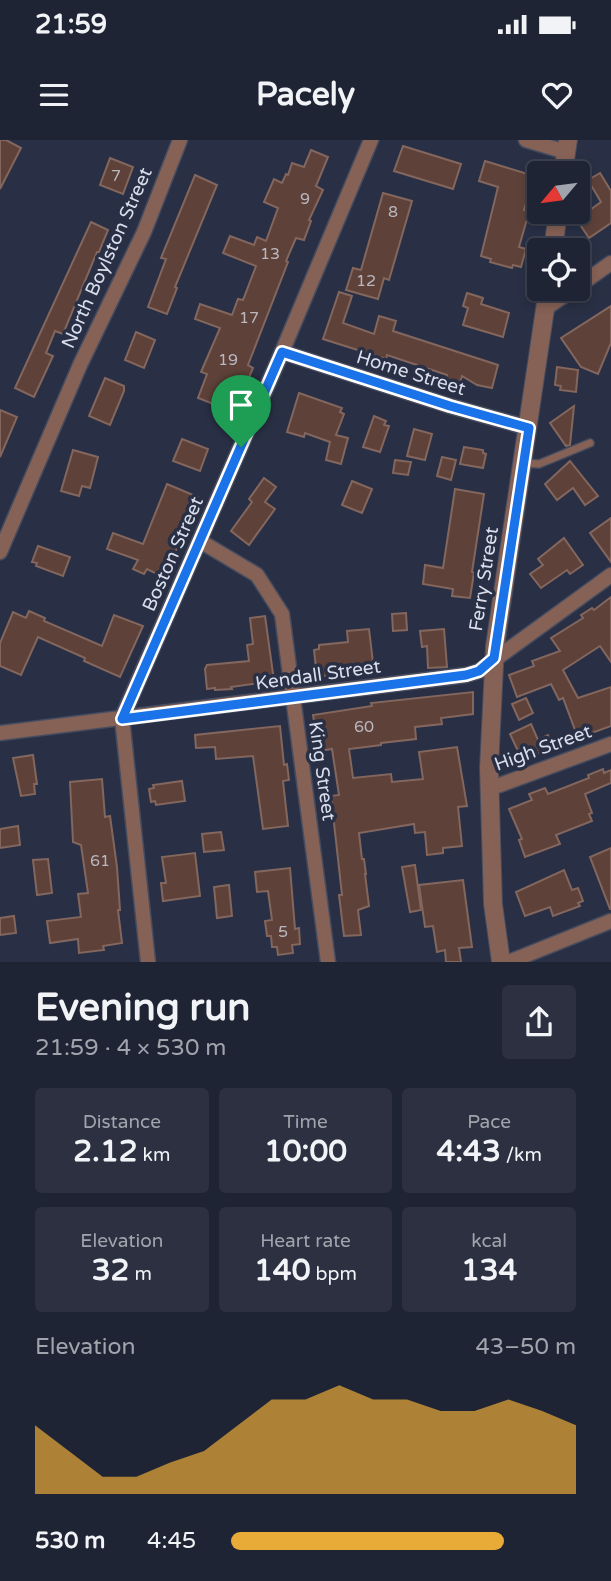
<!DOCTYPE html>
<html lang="en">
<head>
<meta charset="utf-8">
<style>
	body { margin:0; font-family:"Varela Round",sans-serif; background:#2c3040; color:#f1f3f6; height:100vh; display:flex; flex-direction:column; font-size:26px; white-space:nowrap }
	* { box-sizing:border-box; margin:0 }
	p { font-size:23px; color:#a1a4ac }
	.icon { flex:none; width:38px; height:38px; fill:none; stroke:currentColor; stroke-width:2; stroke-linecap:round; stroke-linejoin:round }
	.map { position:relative; height:822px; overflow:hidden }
	.details { display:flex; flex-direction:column; background:#1f2434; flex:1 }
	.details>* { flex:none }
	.needle { width:46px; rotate:241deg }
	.tools { position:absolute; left:527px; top:21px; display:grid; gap:14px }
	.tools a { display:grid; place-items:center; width:63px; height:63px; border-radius:7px; background:#1f2434; box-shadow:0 4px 10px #0003,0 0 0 2px #3c414f; font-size:35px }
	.pin { position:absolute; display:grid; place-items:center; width:60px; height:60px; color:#fff; margin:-72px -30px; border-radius:50% 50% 50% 0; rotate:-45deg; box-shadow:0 0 7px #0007 }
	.pin .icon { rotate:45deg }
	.round { display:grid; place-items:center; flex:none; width:74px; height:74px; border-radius:7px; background:#2c3040 }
	.overview { display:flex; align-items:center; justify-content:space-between; height:119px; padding:0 35px }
	h1 { font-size:38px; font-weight:800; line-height:52px }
	.metrics { display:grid; grid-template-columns:repeat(3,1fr); gap:10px; height:119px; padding:7px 35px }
	.metrics div { display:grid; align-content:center; border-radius:7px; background:#2c3040; text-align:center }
	.metrics b { font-size:30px; font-weight:800 }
	.metrics small { font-size:19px; font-weight:400 }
	.metrics p { font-size:19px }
	.chart { height:196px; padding:14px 35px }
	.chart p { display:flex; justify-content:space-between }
	.chart svg { width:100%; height:126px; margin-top:7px; fill:#e9ab38; opacity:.7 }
	ul { padding:0 35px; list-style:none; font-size:23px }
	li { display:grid; grid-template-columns:112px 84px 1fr; align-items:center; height:52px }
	li i { height:18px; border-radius:9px; background:#e9ab38 }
	.status { display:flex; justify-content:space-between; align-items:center; height:49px; padding:0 35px; background:#1f2434; direction:ltr }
	.status svg { height:19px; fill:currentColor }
	header { display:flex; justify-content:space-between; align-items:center; height:91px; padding:0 35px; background:#1f2434; font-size:32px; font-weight:800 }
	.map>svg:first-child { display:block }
	.building { fill:#5e423a; stroke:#83665d; stroke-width:2 }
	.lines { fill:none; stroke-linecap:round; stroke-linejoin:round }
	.service-casing { stroke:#454c60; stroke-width:10 }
	.minor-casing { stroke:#454c60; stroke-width:17 }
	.tertiary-casing { stroke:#454c60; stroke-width:20 }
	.service { stroke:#866155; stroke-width:7 }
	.minor { stroke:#866155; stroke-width:14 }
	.tertiary { stroke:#866155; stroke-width:18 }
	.route-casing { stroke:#fff; stroke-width:14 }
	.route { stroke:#1a73e8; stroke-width:9 }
	.labels { text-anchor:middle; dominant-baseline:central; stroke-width:7; stroke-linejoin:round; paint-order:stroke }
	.number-label { font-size:16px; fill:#bab7c0 }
	.street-label { font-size:19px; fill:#d9deec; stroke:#293045 }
</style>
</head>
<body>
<div class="status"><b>21:59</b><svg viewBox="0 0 49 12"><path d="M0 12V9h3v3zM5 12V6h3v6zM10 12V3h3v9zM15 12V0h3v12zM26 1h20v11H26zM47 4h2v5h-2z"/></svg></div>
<header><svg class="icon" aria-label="menu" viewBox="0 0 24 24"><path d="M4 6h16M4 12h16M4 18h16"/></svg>Pacely<svg class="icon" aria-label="heart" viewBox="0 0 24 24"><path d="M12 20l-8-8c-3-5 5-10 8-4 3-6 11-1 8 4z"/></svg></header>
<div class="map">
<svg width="611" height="822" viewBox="0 0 611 822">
	<rect width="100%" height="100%" fill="#293045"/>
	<g class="building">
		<path d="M0 0H6L21 8 0 49Z"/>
		<path d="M403 6 461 24 453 49 394 31Z"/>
		<path d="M311 10 328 17 316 46 323 50 309 80 311 81 304 100 296 98 286 121 288 122 248 225 253 228 248 240 243 238 231 271 198 258 207 234 201 232 220 188 195 179 200 164 232 175 238 159 243 160 256 126 223 113 230 96 254 105 257 97 266 101 278 68 264 62 274 39 282 43 286 34 288 35 292 23 304 27Z"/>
		<path d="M110 18 133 27 123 54 100 45Z"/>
		<path d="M485 21 534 36 524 70 529 72 519 107 526 109 521 127 513 125 512 128 490 122 491 119 481 116 498 47 479 41Z"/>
		<path d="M600 33 611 51V83L589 98 579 83 586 79 583 75 601 62 588 40Z"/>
		<path d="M195 35 217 45 175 147 177 148 167 174 148 167 166 119 161 118Z"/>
		<path d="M383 53 412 61 389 140 384 138 378 159 346 150 353 128 361 130Z"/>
		<path d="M91 82 108 90 99 112H97L63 194 55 191 46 213 53 216 34 257 15 248Z"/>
		<path d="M339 152 352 156 343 183 374 194 379 176 396 181 393 191 498 225 492 248 477 245 462 236 460 243 446 239 447 235 387 215 386 219 323 199Z"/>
		<path d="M467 153 483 158 481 164 509 173 503 197 463 185 468 168 463 166Z"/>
		<path d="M611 166V203L598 234 581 227 561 198Z"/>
		<path d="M136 192 155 200 144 228 125 220Z"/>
		<path d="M557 227 578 230 576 252 560 250 561 246 555 245Z"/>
		<path d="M105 238 124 246V251L110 285 89 276Z"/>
		<path d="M299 253 342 268 340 272 344 274 336 295 348 298 341 324 326 320 330 302 305 293 304 297 287 292Z"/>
		<path d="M574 266 570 305 566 306 550 283Z"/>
		<path d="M0 270 17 277 0 317Z"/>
		<path d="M374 276 386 281 384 285 389 286 380 312 363 307Z"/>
		<path d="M414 289 432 294 425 320 407 316Z"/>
		<path d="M182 299 208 309 200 331 173 321Z"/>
		<path d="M464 307 483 310V313L486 314 483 328 460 324Z"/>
		<path d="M73 310 98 317 90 348 82 346 79 356 61 351Z"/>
		<path d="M442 317 456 320 451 340 437 336Z"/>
		<path d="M395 320 411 322 408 335 393 333Z"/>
		<path d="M570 321 598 356 585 365 573 348 557 360 545 344Z"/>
		<path d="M264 338 276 347 265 362 275 369 249 405 231 391 252 362 249 359Z"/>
		<path d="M352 341 372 349 362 373 342 365Z"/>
		<path d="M167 344 198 357 186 385 188 386 163 437 147 429 144 434 133 429 138 420 107 409 113 393 143 404Z"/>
		<path d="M455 349 484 354 472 432 474 433 470 458 452 456 453 449 423 444 425 425 443 428Z"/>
		<path d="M611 378V422L590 393Z"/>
		<path d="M564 398 583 425 570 434 567 430 541 448 530 434 543 425 538 419Z"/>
		<path d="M38 406 70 417 63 436 36 426 37 423 32 422Z"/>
		<path d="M611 457V522L600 506 563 530 578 558 611 547V586L578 598 563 558 559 560 551 544 517 557 509 535 534 526 532 521 560 511 551 498 583 478 581 475 592 468 594 470Z"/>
		<path d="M29 471 45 478 44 481 102 506 114 475 143 486 120 537 84 521 85 518 38 497 21 535 0 526V503L13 472 26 478Z"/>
		<path d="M406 473 407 490 393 491 392 474Z"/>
		<path d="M265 476 274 541 231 547 232 549 215 550V548L207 549 205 529 207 525 249 521 247 505 253 504 250 478Z"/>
		<path d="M369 489 374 531 317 537 314 510 319 509V505L348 502 347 491Z"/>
		<path d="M444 489 447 527 428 528 427 506 422 507 420 491Z"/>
		<path d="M473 552V574L441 578 442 584 415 587 416 599 381 603V605L349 609 353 638 391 634 392 642 423 639 419 612 457 607 467 666 458 667 462 706 443 708V713L427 715 425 692 415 693 414 684 359 693 362 719H364L366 734H365L369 766 358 770 361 795 344 796 339 755H342L331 656 339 655 332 609 319 611 313 575 372 566 371 563Z"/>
		<path d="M526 558 533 573 519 580 512 564Z"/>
		<path d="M531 584 538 600 548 595 554 607 525 619 521 609 518 611 510 594Z"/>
		<path d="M280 586 284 625 287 624 289 640 283 641 288 686 263 689 253 616 216 619 215 607 196 608 195 595Z"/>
		<path d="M33 615 37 644H34L35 654 21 656 13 618Z"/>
		<path d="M603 629 604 633 611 630V643L585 654 592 673 589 674 592 681 556 695 560 704 525 717 519 700 522 699 509 669 532 660 529 654 545 648 548 654 589 638 588 635Z"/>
		<path d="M102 639 105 677 110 676 117 727 120 770H118L122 803 103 806 104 810 79 813 78 799 50 803 47 781 81 777 78 754 88 753 81 705 73 702 70 642Z"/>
		<path d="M182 641 185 661 156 665 155 661 151 662 149 649 154 648 153 645Z"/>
		<path d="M18 686 20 705 0 708V689Z"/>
		<path d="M221 692 224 710 204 712 202 694Z"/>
		<path d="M611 708V769H610L590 717Z"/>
		<path d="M195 713 200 756 163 761 161 743H166L162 717Z"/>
		<path d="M48 719 52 753 37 755 33 720Z"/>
		<path d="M415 725 421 770 410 772 402 727Z"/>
		<path d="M290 728 295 789 299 788 300 804 292 805 293 813 278 815 277 807H272L271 796H267L265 781 272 780 268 751 257 752 255 732Z"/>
		<path d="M564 730 572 750 578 748 583 761 578 763 580 766 553 776 550 767 525 776 516 752Z"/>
		<path d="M463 740 472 807 459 808 461 822H446L445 810 437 812 433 786 425 787 419 745Z"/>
		<path d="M229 745 232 776 217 778 214 747Z"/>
		<path d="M14 776 16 793 0 795V778Z"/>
	</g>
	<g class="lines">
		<g class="service-casing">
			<path id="service" d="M525 323 539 324 590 303"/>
		</g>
		<g class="minor-casing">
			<g id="minor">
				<path d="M526 0 566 12"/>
				<path d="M578 146 611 123"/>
				<path d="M546 168 574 149"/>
				<path d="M282 212 450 266 529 288"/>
				<path d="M200 401 257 435 282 474 328 822"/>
				<path d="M0 412 80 225 144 92 180 0"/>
				<path d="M0 593 466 535 479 531 611 435"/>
				<path d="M489 649 611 604"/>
				<path d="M148 822 122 578 282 212 371 0"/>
				<path d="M509 822 611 781"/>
			</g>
		</g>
		<g class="tertiary-casing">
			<g id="tertiary">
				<path d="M563 33 568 0"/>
				<path d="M553 110 558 72"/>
				<path d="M501 822 493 764 489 628 495 506 548 149"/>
			</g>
		</g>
		<use href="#service" class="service"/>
		<use href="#minor" class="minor"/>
		<use href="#tertiary" class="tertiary"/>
	</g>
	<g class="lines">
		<g class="route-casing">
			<path id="route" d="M282 212 450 266 529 288 494 518 479 531 466 535 122 579Z"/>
		</g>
		<use href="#route" class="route"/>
	</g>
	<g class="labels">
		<g class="number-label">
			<text x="116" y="36">7</text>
			<text x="305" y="59">9</text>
			<text x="393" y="72">8</text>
			<text x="270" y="114">13</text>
			<text x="366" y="141">12</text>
			<text x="249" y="178">17</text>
			<text x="228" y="220">19</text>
			<text x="364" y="587">60</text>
			<text x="100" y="721">61</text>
			<text x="283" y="792">5</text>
		</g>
		<g class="street-label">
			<text transform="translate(107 118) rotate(-66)">North Boylston Street</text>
			<text transform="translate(411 233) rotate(17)">Home Street</text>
			<text transform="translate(173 414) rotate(-66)">Boston Street</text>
			<text transform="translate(484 439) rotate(-81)">Ferry Street</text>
			<text transform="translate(318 535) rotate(-8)">Kendall Street</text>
			<text transform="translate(543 608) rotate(-20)">High Street</text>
			<text transform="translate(322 631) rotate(82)">King Street</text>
		</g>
	</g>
</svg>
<div class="tools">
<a><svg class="needle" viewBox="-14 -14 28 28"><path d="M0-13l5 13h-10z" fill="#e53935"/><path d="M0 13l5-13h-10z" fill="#a1a4ac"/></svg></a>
<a><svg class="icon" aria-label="locate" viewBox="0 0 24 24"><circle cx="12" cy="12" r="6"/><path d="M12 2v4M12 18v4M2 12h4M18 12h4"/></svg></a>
</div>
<div class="pin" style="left:241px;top:307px;background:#1e9e55"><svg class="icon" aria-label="arrive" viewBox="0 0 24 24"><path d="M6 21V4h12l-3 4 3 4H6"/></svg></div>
</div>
<section class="details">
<div class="overview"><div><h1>Evening run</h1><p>21:59 · 4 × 530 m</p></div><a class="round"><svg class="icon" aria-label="share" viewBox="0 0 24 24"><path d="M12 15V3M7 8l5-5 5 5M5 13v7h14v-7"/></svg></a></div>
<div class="metrics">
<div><p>Distance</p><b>2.12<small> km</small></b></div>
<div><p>Time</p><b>10:00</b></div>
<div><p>Pace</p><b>4:43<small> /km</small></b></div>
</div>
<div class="metrics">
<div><p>Elevation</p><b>32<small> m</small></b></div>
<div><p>Heart rate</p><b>140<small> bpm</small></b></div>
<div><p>kcal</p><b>134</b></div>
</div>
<div class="chart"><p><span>Elevation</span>43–50 m</p>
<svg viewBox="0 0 160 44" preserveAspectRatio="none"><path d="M0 44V20L10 29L20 38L30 38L40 33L50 29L60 20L70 11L80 11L90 6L100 11L110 11L120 15L130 15L140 11L150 15L160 20V44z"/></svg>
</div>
<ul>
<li><b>530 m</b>4:45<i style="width:79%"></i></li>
</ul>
</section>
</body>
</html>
